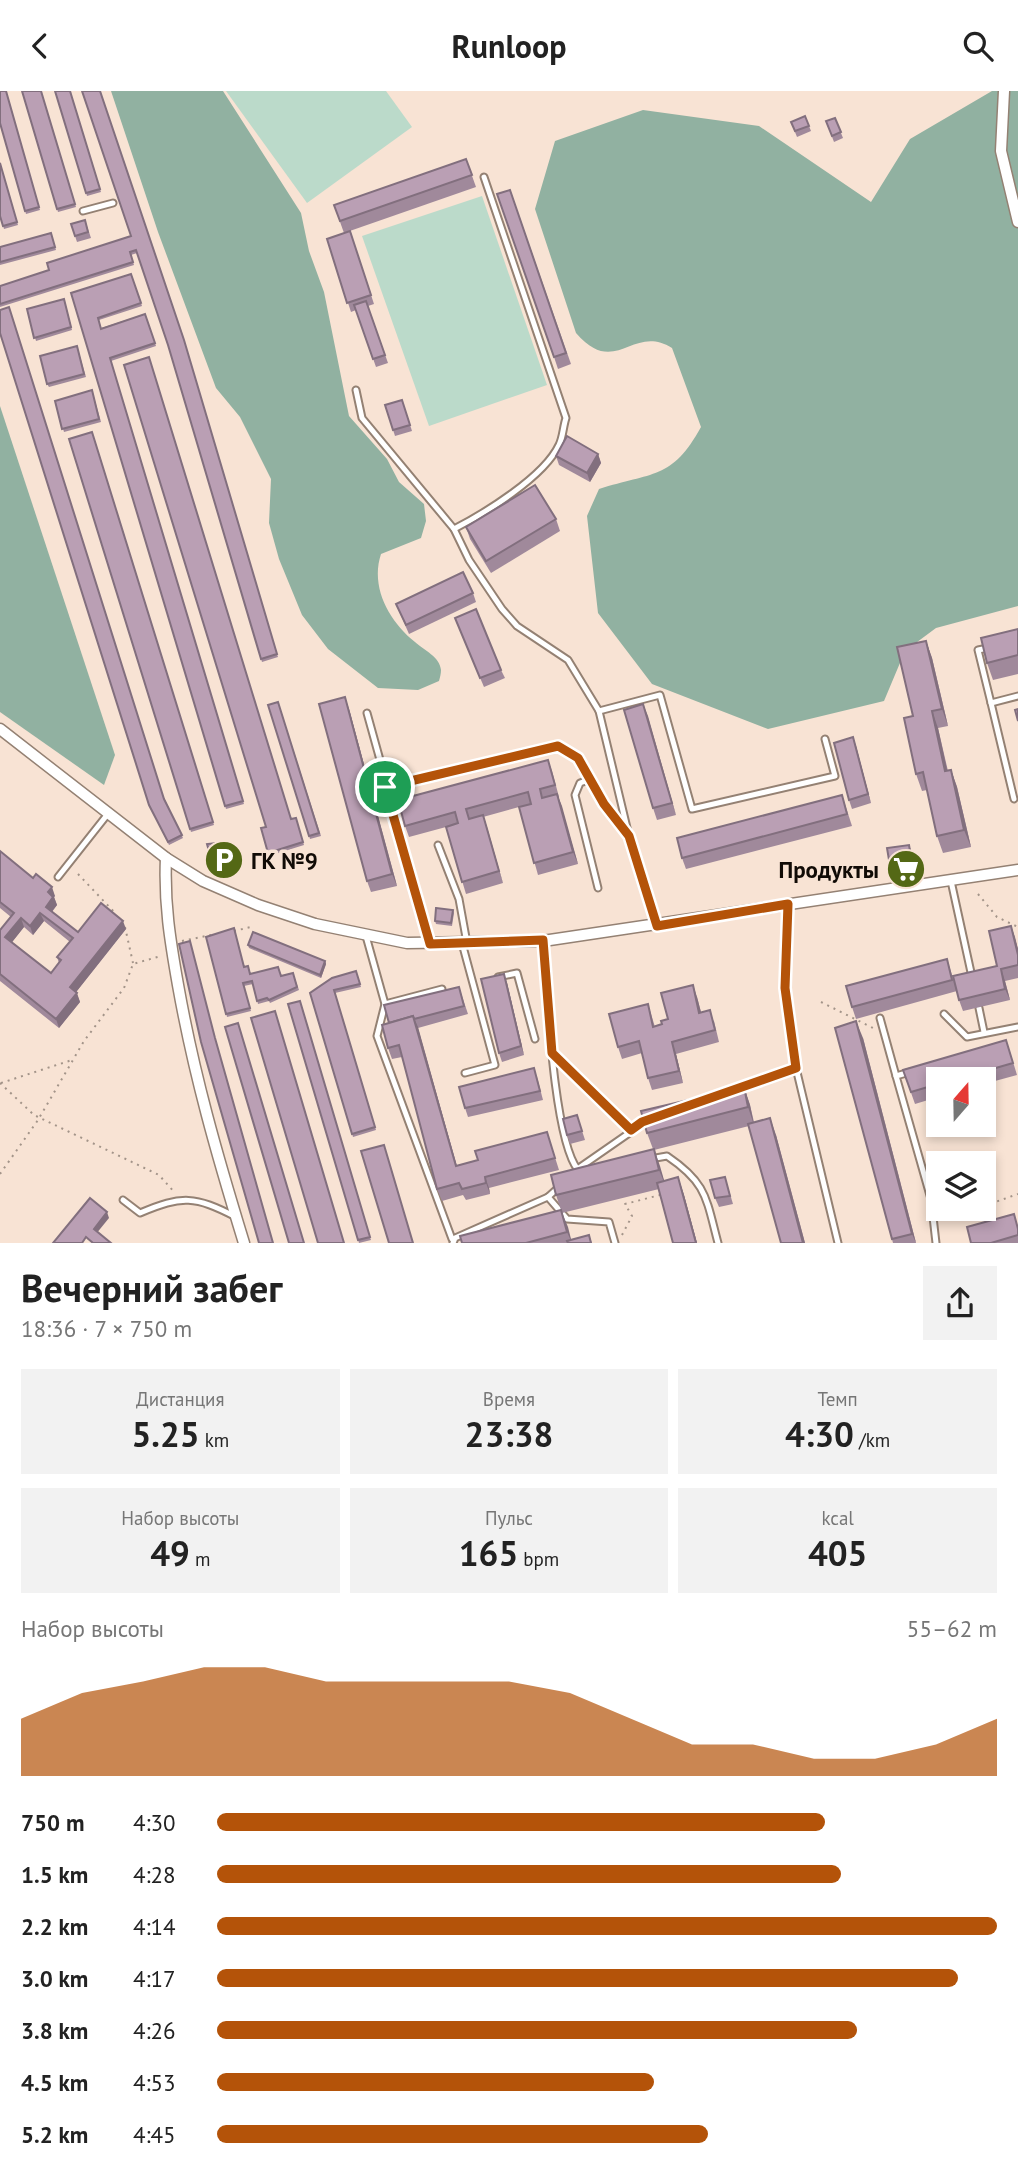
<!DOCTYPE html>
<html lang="ru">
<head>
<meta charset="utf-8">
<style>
	body { margin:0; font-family:"PT Sans",sans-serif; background:#f2f2f2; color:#222; height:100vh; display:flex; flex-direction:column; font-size:26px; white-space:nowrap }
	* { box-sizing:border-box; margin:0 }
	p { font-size:23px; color:#767676 }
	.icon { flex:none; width:38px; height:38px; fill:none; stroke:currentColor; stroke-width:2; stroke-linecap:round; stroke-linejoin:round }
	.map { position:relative; height:1152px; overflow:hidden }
	.panel { display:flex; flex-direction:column; background:#fff; flex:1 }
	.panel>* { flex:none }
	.needle { width:46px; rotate:20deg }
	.fabs { position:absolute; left:926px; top:976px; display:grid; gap:14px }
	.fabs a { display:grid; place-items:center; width:70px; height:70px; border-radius:0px; background:#fff; box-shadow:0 4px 10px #0003; font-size:35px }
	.pin { position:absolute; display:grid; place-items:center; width:60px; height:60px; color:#fff; margin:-30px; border:4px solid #fff; border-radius:50%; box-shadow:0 2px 7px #0007 }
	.round { display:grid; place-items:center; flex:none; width:74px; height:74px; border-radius:0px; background:#f2f2f2 }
	.headline { display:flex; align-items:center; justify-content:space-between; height:119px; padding:0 21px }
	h1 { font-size:38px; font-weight:700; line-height:52px }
	.stats { display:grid; grid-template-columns:repeat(3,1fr); gap:10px; height:119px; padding:7px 21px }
	.stats div { display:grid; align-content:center; border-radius:0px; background:#f2f2f2; text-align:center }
	.stats b { font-size:35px; font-weight:700 }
	.stats small { font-size:19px; font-weight:400 }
	.stats p { font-size:19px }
	.chart { height:196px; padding:14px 21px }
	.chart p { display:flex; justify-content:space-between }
	.chart svg { width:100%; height:126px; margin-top:7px; fill:#b45309; opacity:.7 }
	ul { padding:0 21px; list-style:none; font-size:23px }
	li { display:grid; grid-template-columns:112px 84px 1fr; align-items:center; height:52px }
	li i { height:18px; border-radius:9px; background:#b45309 }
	header { display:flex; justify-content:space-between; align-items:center; height:91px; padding:0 21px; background:#fff; font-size:32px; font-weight:700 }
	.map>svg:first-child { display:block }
	.green { fill:#bbdaca }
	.forest { fill:#91b1a1 }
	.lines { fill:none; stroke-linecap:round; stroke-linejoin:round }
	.lane-casing { stroke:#948173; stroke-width:9 }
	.street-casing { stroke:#948173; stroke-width:13 }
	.path { stroke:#a39489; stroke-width:2; stroke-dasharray:2 5; stroke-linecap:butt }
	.lane { stroke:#fff; stroke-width:5 }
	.street { stroke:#fff; stroke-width:10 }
	.wall { fill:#a0899b; fill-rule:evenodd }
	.shaded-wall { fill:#826f7e }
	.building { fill:#ba9fb4; stroke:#826f7e; stroke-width:2; fill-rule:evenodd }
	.route-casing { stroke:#fff; stroke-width:14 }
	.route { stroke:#b45309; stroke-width:9 }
	.labels { text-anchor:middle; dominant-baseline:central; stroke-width:7; stroke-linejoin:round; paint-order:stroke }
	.poi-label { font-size:23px; font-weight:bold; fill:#110b06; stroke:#f8e3d4; text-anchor:start }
</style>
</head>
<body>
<header><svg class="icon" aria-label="back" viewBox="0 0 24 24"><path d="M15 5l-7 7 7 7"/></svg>Runloop<svg class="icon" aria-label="search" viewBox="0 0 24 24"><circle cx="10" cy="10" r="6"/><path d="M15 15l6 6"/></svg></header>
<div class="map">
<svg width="1018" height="1152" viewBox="0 0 1018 1152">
	<rect width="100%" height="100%" fill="#f8e3d4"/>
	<g class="green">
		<path d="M226 0H386L412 36 307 112Z"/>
		<path d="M482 105 547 294 429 335 362 145Z"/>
	</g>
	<g class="forest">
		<path d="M111 0H223L301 122 309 160 324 201 349 325 387 368 399 391 424 413 426 430 421 447 381 463C370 496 389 530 415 551 424 559 440 566 441 579 441 583 440 586 439 590L418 599 378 597 328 558 302 524 279 468 269 432 271 388 240 326 216 297 158 141Z"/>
		<path d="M992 0H1018V515L936 537 905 560 884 610 768 638 652 593 598 522 587 425 599 398C652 381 672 389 701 336L672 257C632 232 616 288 576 242L535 118 555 50 643 19 759 35 871 111 910 48Z"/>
		<path d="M0 315 115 664 104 694 0 621Z"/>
	</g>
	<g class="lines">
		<g class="lane-casing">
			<g id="lane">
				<path d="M83 120 113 112"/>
				<path d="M356 299 362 327 454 438C485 422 544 386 559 354 563 346 563 336 566 327L484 86"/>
				<path d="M454 438 469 469 502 518 517 535 568 569 599 620 629 745 657 835"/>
				<path d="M988 557 978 559 991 612 1018 605"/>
				<path d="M991 612 1014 708"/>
				<path d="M599 620 660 604 692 718 835 685 825 648"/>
				<path d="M367 622 431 853"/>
				<path d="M591 688 580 692 575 704 598 797"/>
				<path d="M385 696 558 655 577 667 604 713 627 742"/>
				<path d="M438 754 459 808 467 852"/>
				<path d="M58 786 107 724"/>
				<path d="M951 790 972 886"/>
				<path d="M788 813 785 897 796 977"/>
				<path d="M366 845 385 913 442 898"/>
				<path d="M543 850C547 896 553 1048 578 1079"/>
				<path d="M462 852 495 974 465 982"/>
				<path d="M498 886 517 882 535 948"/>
				<path d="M385 913 377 945 452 1148"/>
				<path d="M979 917 984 941"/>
				<path d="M944 923 967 946 1018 936"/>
				<path d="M880 927 896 985"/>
				<path d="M910 981 896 985 931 1108 936 1152"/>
				<path d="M730 1000 796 977 838 1152"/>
				<path d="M650 1068 667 1065C707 1092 706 1107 718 1152"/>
				<path d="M576 1079 648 1029"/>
				<path d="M548 1106 567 1128 609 1131 615 1152"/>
				<path d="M123 1109 140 1122C182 1104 195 1105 236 1126"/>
				<path d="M453 1152 455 1147 548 1106 559 1096"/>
			</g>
		</g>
		<g class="street-casing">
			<g id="street">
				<path d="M1004 0 1001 60 1018 131"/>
				<path d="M0 638 166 767 203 790 258 814 315 833 407 852 543 850 1018 779"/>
				<path d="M166 767C164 812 170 849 178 894 194 984 217 1064 244 1152"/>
			</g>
		</g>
		<g class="path">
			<path d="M78 783 116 823"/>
			<path d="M978 803 997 826 1018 836"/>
			<path d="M125 836 133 872"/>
			<path d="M234 840 251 836"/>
			<path d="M182 850 211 844"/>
			<path d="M821 911 873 937"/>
			<path d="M563 973 624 1033"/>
			<path d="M0 992 34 1024 159 1084 175 1102"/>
			<path d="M1 992 72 969"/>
			<path d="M0 1083 38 1029 84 950 124 897 133 873 161 865"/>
			<path d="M984 1115 1018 1103"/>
			<path d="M941 1121 965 1118"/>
			<path d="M622 1144 632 1125 625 1113 660 1104"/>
		</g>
		<use href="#lane" class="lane"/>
		<use href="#street" class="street"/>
	</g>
	<g class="wall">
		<path d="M0 0 40 119 26 123 0 32Z"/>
		<path d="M22 0H41L76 116 58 121Z"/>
		<path d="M55 0H70L101 101 87 105Z"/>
		<path d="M805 25 811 40 797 46 791 31Z"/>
		<path d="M835 27 843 47 834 51 826 30Z"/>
		<path d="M466 68 476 96 344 142 334 114Z"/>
		<path d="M0 71 18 134 4 138 0 125Z"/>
		<path d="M510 99 571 273 558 278 554 266Z"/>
		<path d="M85 129 91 147 77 151 71 133Z"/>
		<path d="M350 140 374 213 368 215 388 272 376 276 356 219 351 221 327 148Z"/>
		<path d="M51 142 56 159 0 174V156Z"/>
		<path d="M131 145 278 566 262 571 261 568 168 254 137 162 131 164 134 174 0 216V195L49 179Z"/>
		<path d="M131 183 142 215 99 229 101 237 145 223 156 255 111 270 244 713 226 718 71 202Z"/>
		<path d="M64 208 72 239 36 250 27 218Z"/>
		<path d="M77 255 86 286 49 296 47 293Z"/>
		<path d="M92 299 101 331 64 341 55 310Z"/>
		<path d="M402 309 412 340 395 345 385 314Z"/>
		<path d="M92 341 214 734 191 741 69 348Z"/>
		<path d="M598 363 601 372 590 391 559 374 556 365Z"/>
		<path d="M556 428 560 440 491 482 470 448 466 436Z"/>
		<path d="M473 502 476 511 409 543 396 513Z"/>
		<path d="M458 535 501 579 505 587 484 596Z"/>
		<path d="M1018 538V583L993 589 987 572Z"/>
		<path d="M926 550 932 567 948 635 938 637 948 680 951 679 957 696 971 756 943 762 937 745 927 699 922 700 916 683 913 625Z"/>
		<path d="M278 611 321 745 310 748 268 614Z"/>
		<path d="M643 613 676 724 657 729 653 717Z"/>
		<path d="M349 618 397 795 371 801 367 790Z"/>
		<path d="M856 655 871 712 852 718 849 709Z"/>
		<path d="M548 669 552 680 559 706H558L578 773 538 784 519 716 483 726 503 792 466 803 446 736 409 746 405 735Z"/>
		<path d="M842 704 852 735 686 778 682 767Z"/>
		<path d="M165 709 183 747 169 754 149 714Z"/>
		<path d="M296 727 304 754 269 765 261 737Z"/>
		<path d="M216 752 218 761 210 763 207 753Z"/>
		<path d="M909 754 913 765 915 778 893 781 889 769Z"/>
		<path d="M0 760 55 805 54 806 57 814 52 821 78 841 126 838 76 901 80 911 59 937 0 890V839L11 826 0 817ZM44 830 70 851 57 866 59 872 51 882 12 851 24 836 33 844Z"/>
		<path d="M453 819 454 822 452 835 436 833 435 830Z"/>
		<path d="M1011 835 1018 858V887L1005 890 1010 909 963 920 959 909 997 875Z"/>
		<path d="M206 846 244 876 250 883 281 885 293 882 299 899 270 912 269 910 258 913 253 893 244 895 251 920 227 926Z"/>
		<path d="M248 854 325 870 326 873 321 887 249 857Z"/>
		<path d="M947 868 957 900 856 928 852 916Z"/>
		<path d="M356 880 361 896 335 902 376 1039 353 1046 310 902Z"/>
		<path d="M507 892 524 964 502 971 499 962Z"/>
		<path d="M459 896 468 923 418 937 457 1075 478 1069 547 1041 559 1079 489 1097 490 1103 466 1109 463 1104 442 1110 437 1098 402 966 392 968 388 957 389 932Z"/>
		<path d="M697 906 701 921 714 930 719 951 676 963 683 992 652 999 648 987 642 962 622 968 618 956 648 913 655 936 662 933Z"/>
		<path d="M288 913 371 1149 359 1152Z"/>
		<path d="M835 937 863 947 916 1152H893Z"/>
		<path d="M1010 961 1017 984 984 993V989H938V1006L915 1013 903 979Z"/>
		<path d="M537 986 543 1009 468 1026 465 1017Z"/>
		<path d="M744 996 750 1014 754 1031 776 1044 805 1152H781L749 1035 654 1059 664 1090 678 1086 684 1104 697 1152H673L659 1098 562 1122 571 1149 589 1144 592 1152H462L561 1119 556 1104 653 1058 647 1042Z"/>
		<path d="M577 1024 585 1049 570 1053 567 1044Z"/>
		<path d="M725 1086 733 1113 719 1116 715 1107Z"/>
		<path d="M984 1098 987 1108 984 1109Z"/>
		<path d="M1018 1134V1152H971Z"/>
	</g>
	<g class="shaded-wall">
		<path d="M598 363 601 372 590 391 587 382Z"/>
		<path d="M926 550 932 567 948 635 942 618Z"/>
		<path d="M345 606 349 618 397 795 392 783Z"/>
		<path d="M643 613 648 625 676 724 672 712Z"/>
		<path d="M932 620 938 637 951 697 945 680Z"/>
		<path d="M853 646 856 655 871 712 868 703Z"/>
		<path d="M951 679 957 696 971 756 964 739Z"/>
		<path d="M557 703 562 715 578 773 573 761Z"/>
		<path d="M483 724 487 736 503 792 499 780Z"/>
		<path d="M909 754 913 765 915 778 911 766Z"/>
		<path d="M52 796 55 805 54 806 57 814 49 824 46 816 48 801Z"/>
		<path d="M40 822 44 830 33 844 30 835Z"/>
		<path d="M21 827 24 836 9 855 5 846Z"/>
		<path d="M123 830 126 838 73 905 70 896Z"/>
		<path d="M1011 835 1015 846 1018 858V864Z"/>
		<path d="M325 870 326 873 321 887 320 884Z"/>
		<path d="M1001 878 1005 890 1010 909 1005 898Z"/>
		<path d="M504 883 507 892 524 964 521 955Z"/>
		<path d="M693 894 697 906 704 933 699 922Z"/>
		<path d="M77 902 80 911 59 937 56 928Z"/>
		<path d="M413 925 418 936 460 1087 456 1075Z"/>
		<path d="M856 930 863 947 916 1152 912 1143Z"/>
		<path d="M672 951 676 963 683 992 679 980Z"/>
		<path d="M744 996 750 1014 754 1034 748 1016Z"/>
		<path d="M770 1027 776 1044 805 1152H803Z"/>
		<path d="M654 1058 660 1075 666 1096 659 1079Z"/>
		<path d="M485 1086 489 1097 490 1103 486 1092Z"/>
		<path d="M678 1086 684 1104 697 1152H696Z"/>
		<path d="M561 1119 568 1136 572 1152 567 1141Z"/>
		<path d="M107 1121 109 1127 96 1143 94 1138Z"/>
	</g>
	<g class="building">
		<path d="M0 0H6L39 116 25 120 0 32Z"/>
		<path d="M22 0H41L75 113 57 118Z"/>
		<path d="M55 0H70L100 98 86 102Z"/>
		<path d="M82 0H100L184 249 277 563 261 568 168 254 136 159 130 161 133 171 0 213V195L49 179 47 172 131 145Z"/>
		<path d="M805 25 809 35 795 40 791 31Z"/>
		<path d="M835 27 841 41 832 45 826 30Z"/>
		<path d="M466 68 472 84 340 130 334 114Z"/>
		<path d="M0 72 17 131 3 135 0 125Z"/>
		<path d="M510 99 566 262 554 266 497 103Z"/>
		<path d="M85 129 88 141 75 145 71 133Z"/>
		<path d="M350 140 371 204 347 212 327 148Z"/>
		<path d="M51 142 55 156 0 171V156Z"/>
		<path d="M131 183 141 212 98 227 101 238 145 223 155 252 110 267 243 710 225 715 71 202Z"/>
		<path d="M64 208 71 236 34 247 27 218Z"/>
		<path d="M366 210 385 264 373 268 354 214Z"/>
		<path d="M9 216 164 708 182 744 168 751 149 714 0 242V219Z"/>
		<path d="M77 255 84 283 47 293 40 265Z"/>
		<path d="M149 266 291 728 296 727 303 751 268 762 261 737 266 736 124 274Z"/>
		<path d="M92 299 99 328 62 338 55 310Z"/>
		<path d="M402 309 410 334 393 339 385 314Z"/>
		<path d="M92 341 213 731 190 738 69 348Z"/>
		<path d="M567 345 598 363 587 382 556 365Z"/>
		<path d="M535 394 556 428 486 470 466 436Z"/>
		<path d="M463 481 473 502 406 534 396 513Z"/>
		<path d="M476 518 501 579 480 587 455 527Z"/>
		<path d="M1018 538V564L987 572 981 547Z"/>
		<path d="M926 550 942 618 932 620 945 680 951 679 964 739 937 745 923 681 916 683 904 627 913 625 897 556Z"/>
		<path d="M345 606 392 783 367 790 319 613Z"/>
		<path d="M278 611 319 742 309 745 268 614Z"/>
		<path d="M643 613 672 712 653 717 624 619Z"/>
		<path d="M1018 618V630L1015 619Z"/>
		<path d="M853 646 868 703 849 709 834 652Z"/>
		<path d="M548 669 555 694 540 698 542 707 557 703 573 761 534 772 519 716 531 713 528 701 466 718 469 728 483 724 499 780 462 791 446 736 458 732 455 721 405 735 398 709Z"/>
		<path d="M842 704 847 723 682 767 677 747Z"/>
		<path d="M216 752 217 759 209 760 207 753Z"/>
		<path d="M909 754 911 766 889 769 887 757Z"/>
		<path d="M0 760 33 787 36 783 52 796 48 801 53 806 46 816 78 841 101 812 123 830 70 896 77 902 56 928 0 883V839L14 822 0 811ZM40 822 73 847 57 866 61 869 51 882 5 846 21 827 30 835Z"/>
		<path d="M436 817 453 819 451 832 435 830Z"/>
		<path d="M1011 835 1018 864V874L1001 878 1005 898 959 909 953 885 997 875 989 840Z"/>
		<path d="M234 837 244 876 248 875 250 883 278 876 281 885 293 882 297 896 269 909 267 907 257 910 252 890 243 892 250 917 226 923 206 846Z"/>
		<path d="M253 841 325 870 320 884 248 854Z"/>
		<path d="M190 850 215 947 273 1152H259L201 951 179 853Z"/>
		<path d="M947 868 952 889 852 916 846 895Z"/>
		<path d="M356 880 360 893 334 899 375 1036 352 1043 310 902 332 887Z"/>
		<path d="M504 883 521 955 499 962 481 888Z"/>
		<path d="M693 894 699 922 710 919 715 939 672 951 679 980 648 987 639 950 618 956 609 923 648 913 653 936 662 933 661 930 668 928 661 902Z"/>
		<path d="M459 896 464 915 414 928 413 925 389 932 384 914Z"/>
		<path d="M300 910 370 1146 358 1149 288 913Z"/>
		<path d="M275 920 344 1152H318L251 927Z"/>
		<path d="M413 925 456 1075 478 1069 475 1060 547 1041 555 1067 485 1086 486 1092 462 1098 459 1092 437 1098 399 954 388 957 382 934Z"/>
		<path d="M856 930 912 1143 892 1148 835 937Z"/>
		<path d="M238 932 304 1152H289L225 936Z"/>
		<path d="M1006 949 1013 972 954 989H938V993L911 1001 903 979Z"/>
		<path d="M534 977 540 1000 465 1017 459 996Z"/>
		<path d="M744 996 748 1016 647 1042 641 1020Z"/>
		<path d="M577 1024 582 1040 567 1044 563 1028Z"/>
		<path d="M770 1027 803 1152H781L748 1033Z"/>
		<path d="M384 1054 413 1152H389L361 1060Z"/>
		<path d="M654 1058 659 1079 556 1104 551 1084Z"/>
		<path d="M678 1086 696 1152H673L657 1092Z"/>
		<path d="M725 1086 730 1105 715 1107 710 1089Z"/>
		<path d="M90 1107 107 1121 94 1138 111 1152H93L86 1146 82 1152H53Z"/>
		<path d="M561 1119 567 1141 526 1152H462L460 1145Z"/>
		<path d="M1014 1123 1018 1138V1144L991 1152H971L967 1136Z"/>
		<path d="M589 1144 591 1152H568L567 1150Z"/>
	</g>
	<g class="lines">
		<g class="route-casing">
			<path id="route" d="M558 655 578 667 604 713 629 745 657 835 788 813 785 897 796 977 642 1031 631 1039 552 962 543 849 430 853 385 696Z"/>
		</g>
		<use href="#route" class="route"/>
	</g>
	<defs>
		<g id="parking-disc" transform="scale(2.0125)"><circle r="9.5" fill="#546815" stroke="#f8e3d4"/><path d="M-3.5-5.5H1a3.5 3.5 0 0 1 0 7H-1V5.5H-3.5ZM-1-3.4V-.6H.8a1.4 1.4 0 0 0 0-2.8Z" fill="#fff"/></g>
		<g id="supermarket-disc" transform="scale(2.0125)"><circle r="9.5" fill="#546815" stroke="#f8e3d4"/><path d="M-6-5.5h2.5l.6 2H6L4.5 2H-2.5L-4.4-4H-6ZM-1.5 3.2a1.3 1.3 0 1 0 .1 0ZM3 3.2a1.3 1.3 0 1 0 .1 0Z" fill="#fff"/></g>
	</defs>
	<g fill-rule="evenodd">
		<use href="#parking-disc" x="224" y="769"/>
		<use href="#supermarket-disc" x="906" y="778"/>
	</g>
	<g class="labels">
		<g class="poi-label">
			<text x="251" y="769">ГК №9</text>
			<text x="879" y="778" text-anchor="end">Продукты</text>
		</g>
	</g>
</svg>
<div class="fabs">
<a><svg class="needle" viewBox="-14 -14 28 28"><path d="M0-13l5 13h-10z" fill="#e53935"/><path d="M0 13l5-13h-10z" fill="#767676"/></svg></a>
<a><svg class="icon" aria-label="layers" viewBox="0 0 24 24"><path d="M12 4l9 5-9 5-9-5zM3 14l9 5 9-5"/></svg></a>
</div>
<div class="pin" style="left:385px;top:696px;background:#1e9e55"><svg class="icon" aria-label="arrive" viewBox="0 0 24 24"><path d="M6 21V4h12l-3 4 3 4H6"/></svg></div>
</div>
<section class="panel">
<div class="headline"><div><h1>Вечерний забег</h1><p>18:36 · 7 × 750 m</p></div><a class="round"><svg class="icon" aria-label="share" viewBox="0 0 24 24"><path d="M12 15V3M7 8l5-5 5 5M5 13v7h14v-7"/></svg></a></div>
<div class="stats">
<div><p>Дистанция</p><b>5.25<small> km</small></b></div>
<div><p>Время</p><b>23:38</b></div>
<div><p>Темп</p><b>4:30<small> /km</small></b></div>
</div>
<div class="stats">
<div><p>Набор высоты</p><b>49<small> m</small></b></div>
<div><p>Пульс</p><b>165<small> bpm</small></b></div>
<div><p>kcal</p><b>405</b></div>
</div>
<div class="chart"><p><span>Набор высоты</span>55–62 m</p>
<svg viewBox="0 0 160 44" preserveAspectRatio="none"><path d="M0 44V24L10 15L20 11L30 6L40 6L50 11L60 11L70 11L80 11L90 15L100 24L110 33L120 33L130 38L140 38L150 33L160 24V44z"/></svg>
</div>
<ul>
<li><b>750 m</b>4:30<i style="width:78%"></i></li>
<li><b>1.5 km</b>4:28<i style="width:80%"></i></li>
<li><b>2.2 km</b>4:14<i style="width:100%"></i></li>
<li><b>3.0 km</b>4:17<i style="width:95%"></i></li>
<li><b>3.8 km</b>4:26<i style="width:82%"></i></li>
<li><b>4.5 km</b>4:53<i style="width:56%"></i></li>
<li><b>5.2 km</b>4:45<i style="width:63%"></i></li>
</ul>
</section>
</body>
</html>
